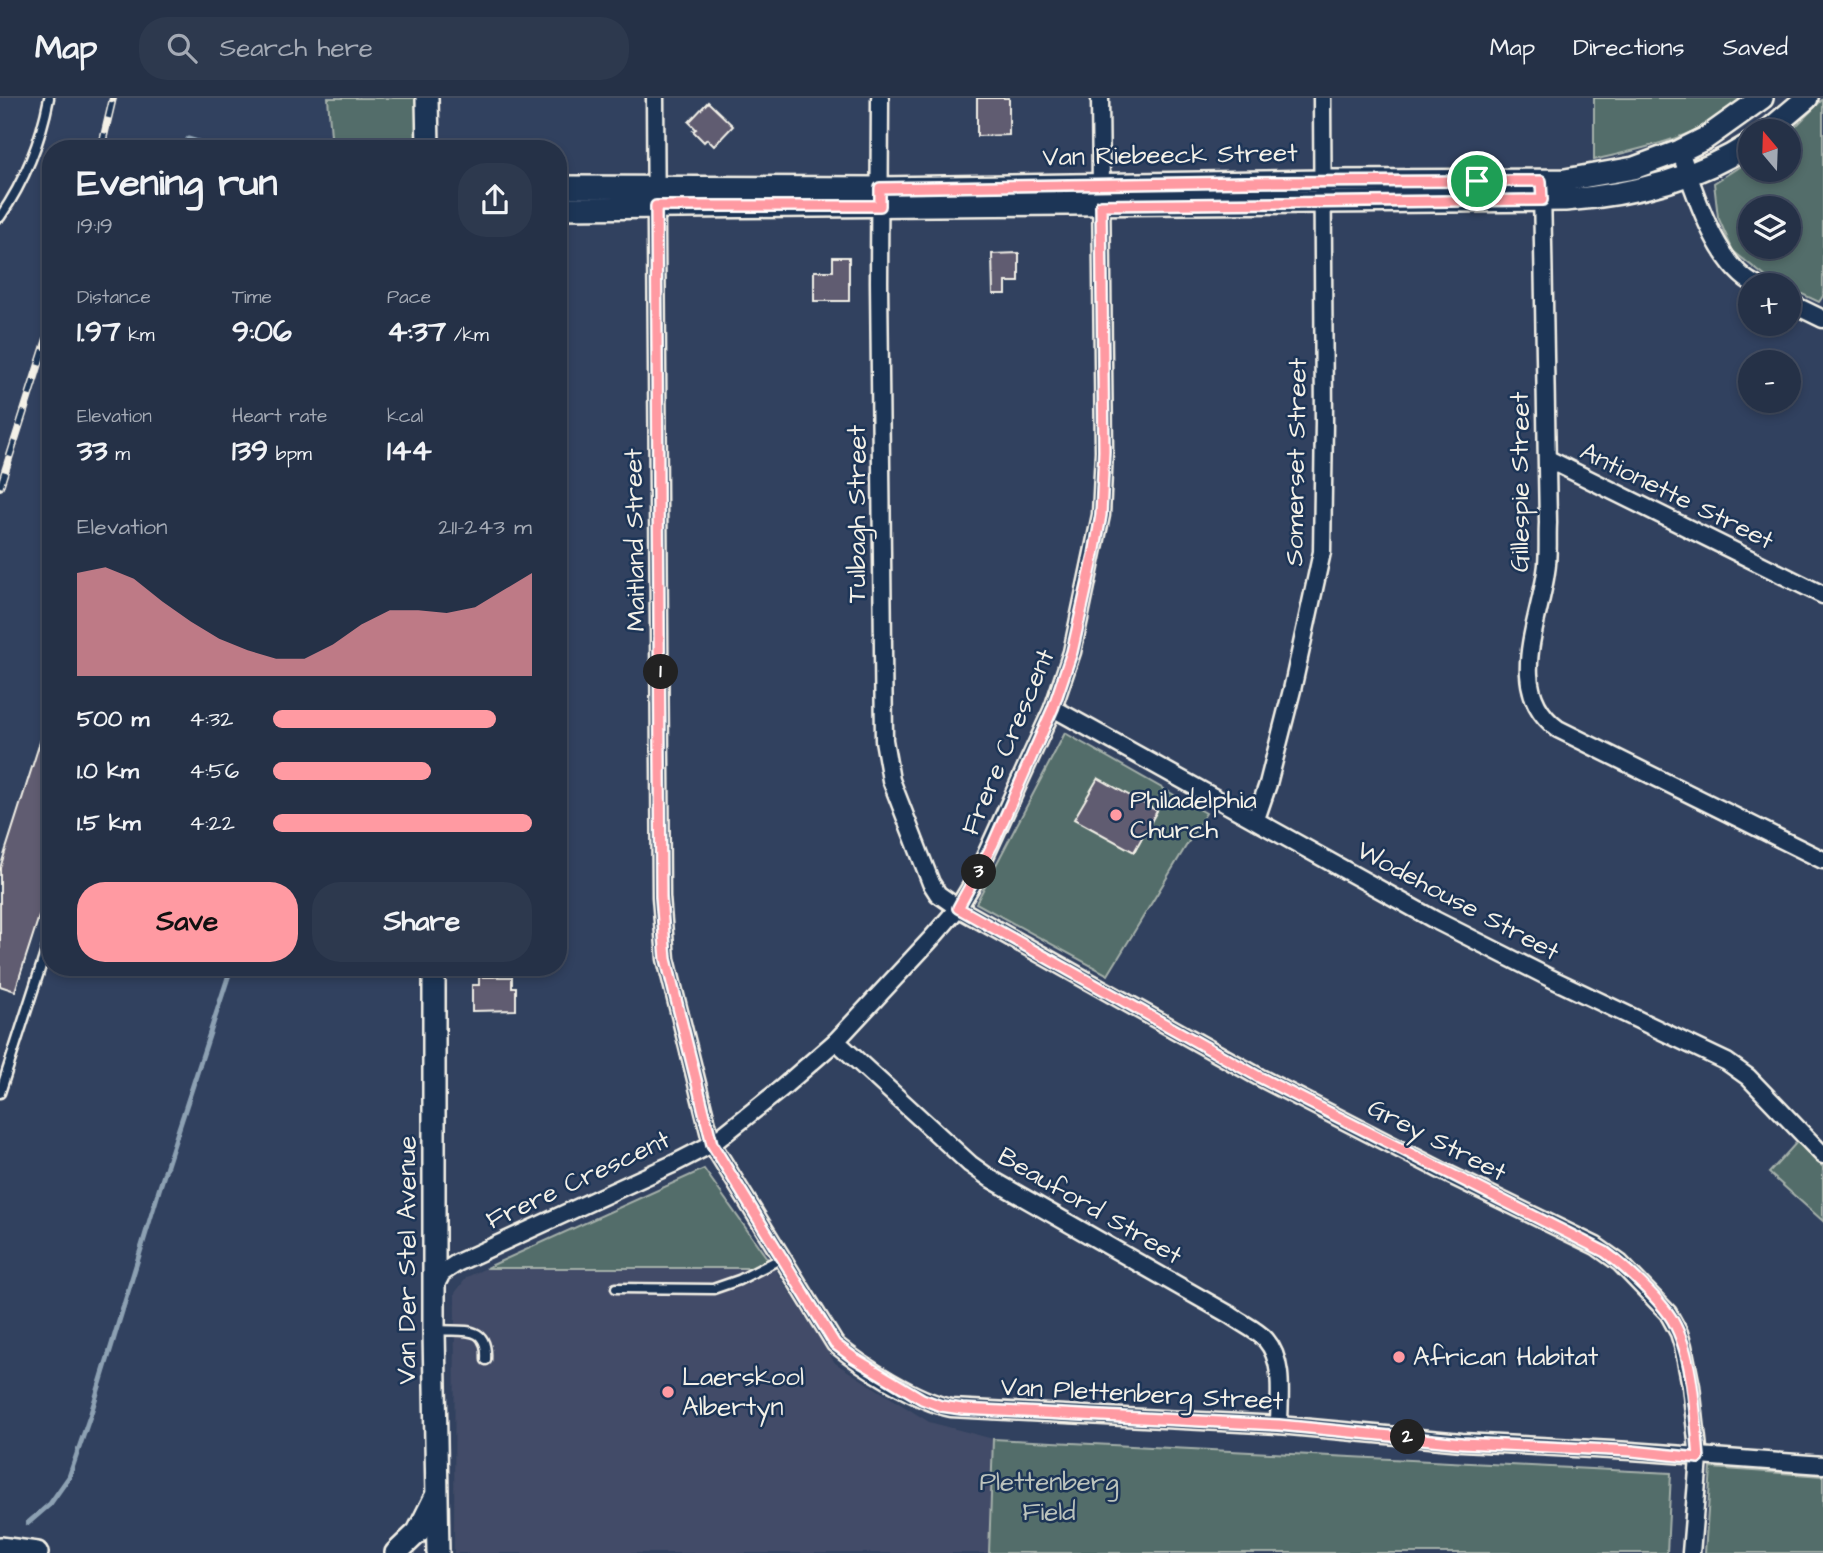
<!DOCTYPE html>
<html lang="en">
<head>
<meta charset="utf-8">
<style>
	body { margin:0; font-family:"Architects Daughter",sans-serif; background:#2d394e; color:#f1f3f6; height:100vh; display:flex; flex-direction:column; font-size:26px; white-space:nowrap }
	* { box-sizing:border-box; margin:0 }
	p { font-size:23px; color:#a3a9b4 }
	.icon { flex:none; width:38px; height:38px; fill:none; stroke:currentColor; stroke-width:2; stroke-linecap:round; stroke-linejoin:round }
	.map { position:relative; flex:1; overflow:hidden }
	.panel { position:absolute; left:42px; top:42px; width:525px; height:836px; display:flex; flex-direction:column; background:#253147; border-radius:28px; box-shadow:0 4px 10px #0003,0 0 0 2px #424c60 }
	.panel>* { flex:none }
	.needle { width:46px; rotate:341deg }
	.fabs { position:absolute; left:1738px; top:21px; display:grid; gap:14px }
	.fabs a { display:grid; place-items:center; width:63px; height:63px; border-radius:50%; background:#253147; box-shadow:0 4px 10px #0003,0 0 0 2px #424c60; font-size:35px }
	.pin { position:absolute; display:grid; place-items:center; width:60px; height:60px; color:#fff; margin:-30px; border:4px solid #fff; border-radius:50%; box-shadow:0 2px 7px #0007 }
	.km { position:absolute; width:35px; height:35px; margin:-18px; border-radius:50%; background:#222; color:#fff; font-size:19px; line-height:35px; text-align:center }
	.round { display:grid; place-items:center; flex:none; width:74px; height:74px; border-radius:28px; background:#2d394e }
	.overview { display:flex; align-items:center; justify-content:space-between; height:119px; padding:0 35px }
	h1 { font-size:38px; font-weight:700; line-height:52px }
	.metrics { display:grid; grid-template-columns:repeat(3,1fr); gap:10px; height:119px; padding:7px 35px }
	.metrics div { display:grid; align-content:center }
	.metrics b { font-size:30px; font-weight:700 }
	.metrics small { font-size:19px; font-weight:400 }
	.metrics p { font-size:19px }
	.chart { height:196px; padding:14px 35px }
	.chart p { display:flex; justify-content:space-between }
	.chart svg { width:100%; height:126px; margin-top:7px; fill:#ff9aa2; opacity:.7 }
	.primary-button { display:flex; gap:14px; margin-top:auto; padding:14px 35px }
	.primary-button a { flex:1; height:80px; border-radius:28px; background:#ff9aa2; color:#111; font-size:28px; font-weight:700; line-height:80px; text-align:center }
	.primary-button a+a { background:#2d394e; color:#f1f3f6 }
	ul { padding:0 35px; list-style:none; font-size:23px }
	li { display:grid; grid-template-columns:112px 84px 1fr; align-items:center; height:52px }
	li i { height:18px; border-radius:9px; background:#ff9aa2 }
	header { display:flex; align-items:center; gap:42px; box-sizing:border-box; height:98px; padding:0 35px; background:#253147; border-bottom:2px solid #424c60 }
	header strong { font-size:33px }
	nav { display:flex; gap:38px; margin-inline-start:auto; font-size:24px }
	.search { width:490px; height:63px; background:#2d394e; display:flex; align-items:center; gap:18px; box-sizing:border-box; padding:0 24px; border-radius:28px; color:#a3a9b4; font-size:26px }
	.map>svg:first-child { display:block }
	.built { fill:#434c67 }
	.green { fill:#536d6a; stroke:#a4afa9; stroke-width:2; fill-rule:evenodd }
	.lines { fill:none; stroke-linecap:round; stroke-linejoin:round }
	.stream { stroke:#8da1b3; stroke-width:5 }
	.building { fill:#615c71; stroke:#f4f1e8; stroke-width:2 }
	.lane-casing { stroke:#f4f1e8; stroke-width:13 }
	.street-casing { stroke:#f4f1e8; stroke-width:21 }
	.secondary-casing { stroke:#f4f1e8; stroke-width:26 }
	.lane { stroke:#1d3557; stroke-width:8 }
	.street { stroke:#1d3557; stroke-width:16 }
	.secondary { stroke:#1d3557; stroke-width:21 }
	.rail-casing { stroke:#f4f1e8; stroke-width:8 }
	.rail { stroke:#1d3557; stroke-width:5; stroke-dasharray:16; stroke-linecap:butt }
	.route-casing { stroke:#fff; stroke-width:14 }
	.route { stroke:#ff9aa2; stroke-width:9 }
	.poi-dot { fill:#ff9aa2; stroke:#1d3557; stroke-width:2.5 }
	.labels { text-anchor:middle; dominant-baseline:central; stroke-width:5; stroke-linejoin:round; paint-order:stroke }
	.street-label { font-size:26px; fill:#f4f1e8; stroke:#1d3557 }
	.poi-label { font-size:26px; fill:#f4f1e8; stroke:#1d3557; text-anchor:start }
	.park-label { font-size:26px; fill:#bcc3bc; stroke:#1d3557 }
</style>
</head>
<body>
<header>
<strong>Map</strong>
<div class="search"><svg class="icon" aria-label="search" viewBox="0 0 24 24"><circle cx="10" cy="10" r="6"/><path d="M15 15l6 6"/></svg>Search here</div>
<nav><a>Map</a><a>Directions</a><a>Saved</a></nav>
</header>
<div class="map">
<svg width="1823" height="1455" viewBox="0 0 1823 1455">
	<rect width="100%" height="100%" fill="#31415f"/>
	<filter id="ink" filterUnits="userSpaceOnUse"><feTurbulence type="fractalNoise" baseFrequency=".0143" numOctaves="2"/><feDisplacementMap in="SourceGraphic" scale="14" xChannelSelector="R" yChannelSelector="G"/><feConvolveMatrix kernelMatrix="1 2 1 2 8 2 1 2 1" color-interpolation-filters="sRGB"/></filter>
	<g filter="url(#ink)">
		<path class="built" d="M486 1170H774L835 1265 929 1324 993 1341 989 1455H454L455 1195 467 1179Z"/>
		<g class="green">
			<path d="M328 0H427L428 51H332Z"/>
			<path d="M1594 0H1744C1703 39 1648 49 1594 62Z"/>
			<path d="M1823 1V198L1819 204 1789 190 1788 187 1766 179 1733 153 1718 119 1714 85 1750 62V72H1788L1789 35ZM1788 110V149H1750V110Z"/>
			<path d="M1065 635 1206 715 1108 877 976 805Z"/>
			<path d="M1797 1044 1823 1069V1123L1769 1075Z"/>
			<path d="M704 1071 774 1170H486Z"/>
			<path d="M993 1341 1671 1375 1667 1455H989Z"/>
			<path d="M1711 1370 1823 1378V1455H1705Z"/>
		</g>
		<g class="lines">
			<g class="stream">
				<path d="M188 41 221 51"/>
				<path d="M28 1425 50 1406 69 1379 91 1315 159 1092 231 870"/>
			</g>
		</g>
		<g class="building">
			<path d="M977 0H1009V37L977 38Z"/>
			<path d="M708 4 733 28 714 48 707 41 704 44 693 33 696 31 689 24Z"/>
			<path d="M1019 155V184H1006V196H993L992 156Z"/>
			<path d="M833 159H849V203H814V173H833Z"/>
			<path d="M48 619 51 620V781L15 893 0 888V770Z"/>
			<path d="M1098 680 1157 713 1134 754 1074 721Z"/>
			<path d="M479 879H512V889H516V912L472 913V887H479Z"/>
		</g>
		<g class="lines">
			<g class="lane-casing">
				<g id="lane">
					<path d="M0 119C24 84 41 42 49 0"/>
					<path d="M0 995 51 837"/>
					<path d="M616 1190 713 1191 739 1182 782 1160"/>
					<path d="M437 1232C465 1234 488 1226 486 1262"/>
				</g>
			</g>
			<g class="street-casing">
				<g id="street">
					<path d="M655 0 661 799 666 861 712 1046 835 1246C863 1269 916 1303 951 1310L1279 1327 1462 1344 1631 1353 1823 1367"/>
					<path d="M880 0 879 184 884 642 891 682 931 785 938 796 958 810 1259 979 1450 1077 1596 1148 1620 1165 1668 1215 1679 1235 1683 1248 1691 1288 1699 1360 1691 1455"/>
					<path d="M1680 53C1694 92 1716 168 1756 187"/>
					<path d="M1542 91 1548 425C1547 441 1549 458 1546 474 1539 526 1505 592 1558 631L1823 762"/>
					<path d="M1788 204 1823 221"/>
					<path d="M1548 361 1823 497"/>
					<path d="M1053 610 1435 822 1548 879 1727 964 1748 979 1823 1057"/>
					<path d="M1256 721 1268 686 1292 592 1322 454 1324 324 1322 0"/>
					<path d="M836 943 970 1066 991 1081 1230 1217C1241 1225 1257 1232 1266 1242 1285 1264 1279 1301 1279 1327"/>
					<path d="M434 1190 442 1175 457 1165 675 1065 712 1046 782 990 836 943 931 841 958 810 973 785 1053 610 1072 554 1101 417 1104 353 1100 0"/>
				</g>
			</g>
			<g class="secondary-casing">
				<g id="secondary">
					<path d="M427 0 428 51"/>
					<path d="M1768 33 1807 0"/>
					<path d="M558 89 880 90 1322 83 1565 82 1634 70 1680 53 1706 40 1762 0"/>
					<path d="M558 110 1565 102C1630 97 1695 82 1750 46"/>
					<path d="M434 870V1232L438 1455"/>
					<path d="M0 1450 37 1455"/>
					<path d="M396 1455 418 1434 435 1400"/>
				</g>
			</g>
			<use href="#lane" class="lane"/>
			<use href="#street" class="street"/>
			<use href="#secondary" class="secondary"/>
			<g class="rail-casing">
				<g id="rail">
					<path d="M101 51 113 0"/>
					<path d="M0 389 51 228"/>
				</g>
			</g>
			<use href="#rail" class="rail"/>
		</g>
	</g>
	<g class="lines" filter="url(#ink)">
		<g class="route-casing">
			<path id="route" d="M1477 83H1541L1542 102 1101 107 1104 353 1101 417 1094 457 1072 554 1053 610 993 746 958 810 1259 979 1605 1154C1624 1168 1662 1203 1673 1223 1694 1260 1695 1318 1699 1360L1632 1353 1462 1345 1279 1327 962 1311 941 1308 922 1301 854 1260 835 1246 712 1046 666 861 661 799 656 108H880V90L1248 84Z"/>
		</g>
		<use href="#route" class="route"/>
	</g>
	<g class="poi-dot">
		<circle cx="1116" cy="717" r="7"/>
		<circle cx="1399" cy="1259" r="7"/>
		<circle cx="668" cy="1294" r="7"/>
	</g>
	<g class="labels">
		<g class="street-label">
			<text transform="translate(1170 57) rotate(-1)">Van Riebeeck Street</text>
			<text transform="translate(1296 364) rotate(-89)">Somerset Street</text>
			<text transform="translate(1520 384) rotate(-90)">Gillespie Street</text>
			<text transform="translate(1677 398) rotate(26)">Antionette Street</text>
			<text transform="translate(857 416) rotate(-90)">Tulbagh Street</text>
			<text transform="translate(635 442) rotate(-91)">Maitland Street</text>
			<text transform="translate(1008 644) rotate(-67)">Frere Crescent</text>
			<text transform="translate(1458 803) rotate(28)">Wodehouse Street</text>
			<text transform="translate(1437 1042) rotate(27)">Grey Street</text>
			<text transform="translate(578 1082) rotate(-25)">Frere Crescent</text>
			<text transform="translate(1090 1108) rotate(30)">Beauford Street</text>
			<text transform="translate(407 1162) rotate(-90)">Van Der Stel Avenue</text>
			<text transform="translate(1142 1296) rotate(3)">Van Plettenberg Street</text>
		</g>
		<g class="poi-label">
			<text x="1130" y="702">Philadelphia<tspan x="1130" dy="30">Church</tspan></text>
			<text x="1413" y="1259">African Habitat</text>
			<text x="682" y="1279">Laerskool<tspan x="682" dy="30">Albertyn</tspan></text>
		</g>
		<g class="park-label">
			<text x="1049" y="1384">Plettenberg<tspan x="1049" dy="30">Field</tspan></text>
		</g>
	</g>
</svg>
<div class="fabs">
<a><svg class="needle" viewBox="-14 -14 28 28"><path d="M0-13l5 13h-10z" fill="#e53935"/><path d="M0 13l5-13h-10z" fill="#a3a9b4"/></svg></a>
<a><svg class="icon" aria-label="layers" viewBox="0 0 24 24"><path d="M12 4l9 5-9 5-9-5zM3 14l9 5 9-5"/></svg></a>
<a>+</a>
<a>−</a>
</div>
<div class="pin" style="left:1477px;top:83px;background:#1e9e55"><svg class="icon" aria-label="arrive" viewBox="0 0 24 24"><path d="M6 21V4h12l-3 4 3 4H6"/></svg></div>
<b class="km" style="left:661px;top:574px">1</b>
<b class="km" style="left:1408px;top:1339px">2</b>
<b class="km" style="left:979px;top:774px">3</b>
<section class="panel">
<div class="overview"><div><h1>Evening run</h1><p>19:19</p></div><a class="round"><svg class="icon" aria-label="share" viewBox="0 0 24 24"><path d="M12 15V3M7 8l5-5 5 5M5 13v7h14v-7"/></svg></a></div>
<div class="metrics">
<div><p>Distance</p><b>1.97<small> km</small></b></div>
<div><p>Time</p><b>9:06</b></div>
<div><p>Pace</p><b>4:37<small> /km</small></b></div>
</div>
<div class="metrics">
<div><p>Elevation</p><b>33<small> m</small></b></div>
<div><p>Heart rate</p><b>139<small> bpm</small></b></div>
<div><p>kcal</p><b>144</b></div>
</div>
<div class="chart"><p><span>Elevation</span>211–243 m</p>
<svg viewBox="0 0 160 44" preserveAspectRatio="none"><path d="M0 44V8L10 6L20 10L30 18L40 25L50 31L60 35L70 38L80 38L90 33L100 26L110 21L120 21L130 22L140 20L150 14L160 8V44z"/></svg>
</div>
<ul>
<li><b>500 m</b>4:32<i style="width:86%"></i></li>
<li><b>1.0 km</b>4:56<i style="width:61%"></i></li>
<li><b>1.5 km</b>4:22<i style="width:100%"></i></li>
</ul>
<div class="primary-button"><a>Save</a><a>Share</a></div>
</section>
</div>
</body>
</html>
